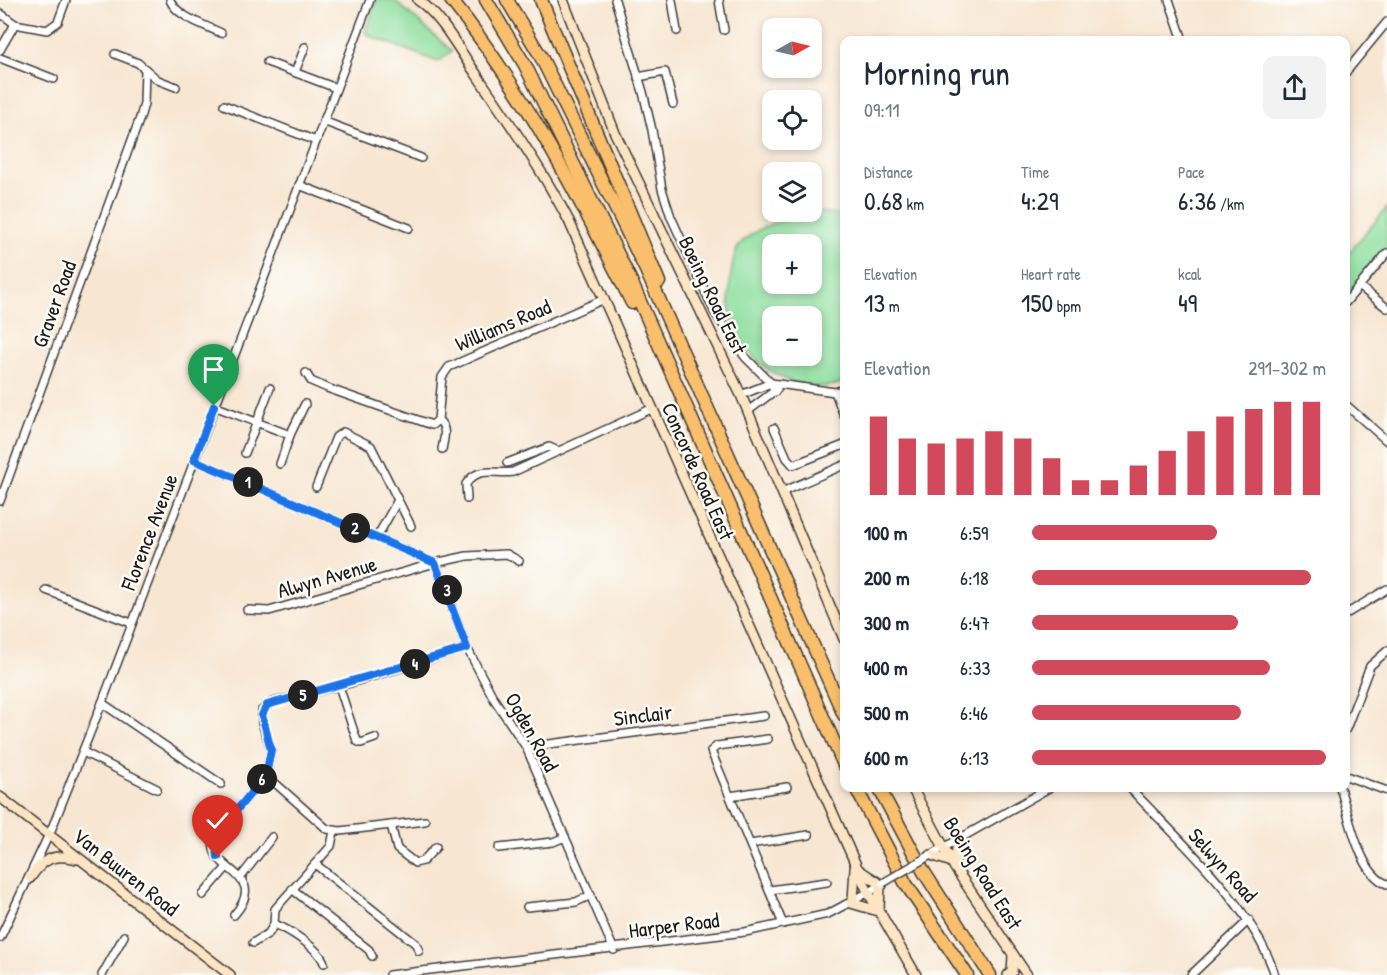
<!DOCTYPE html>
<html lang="en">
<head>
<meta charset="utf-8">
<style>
	body { margin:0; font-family:"Patrick Hand",sans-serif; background:#f2f2f3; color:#1f2937; height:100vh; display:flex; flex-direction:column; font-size:22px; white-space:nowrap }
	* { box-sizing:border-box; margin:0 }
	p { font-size:20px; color:#747a83 }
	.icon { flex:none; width:33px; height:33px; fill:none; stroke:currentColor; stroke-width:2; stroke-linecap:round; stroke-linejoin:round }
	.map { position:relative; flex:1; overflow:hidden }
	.sheet { position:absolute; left:840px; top:36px; width:510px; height:756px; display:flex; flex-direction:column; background:#fff; border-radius:12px; box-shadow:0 3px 9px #0003 }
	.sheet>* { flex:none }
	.needle { width:39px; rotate:82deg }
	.controls { position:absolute; left:762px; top:18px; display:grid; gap:12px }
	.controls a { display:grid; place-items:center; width:60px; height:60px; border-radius:12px; background:#fff; box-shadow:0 3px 9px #0003; font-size:30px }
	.pin { position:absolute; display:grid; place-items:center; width:51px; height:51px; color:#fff; margin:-62px -26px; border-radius:50% 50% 50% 0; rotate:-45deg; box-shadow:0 0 6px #0007 }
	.pin .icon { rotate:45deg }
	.km { position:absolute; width:30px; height:30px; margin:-15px; border-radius:50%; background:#222; color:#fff; font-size:16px; line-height:30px; text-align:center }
	.round { display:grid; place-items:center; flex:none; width:63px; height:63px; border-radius:12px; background:#f2f2f3 }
	.headline { display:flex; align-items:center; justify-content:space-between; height:102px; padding:0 24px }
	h1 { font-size:33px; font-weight:600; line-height:45px }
	.metrics { display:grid; grid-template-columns:repeat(3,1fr); gap:9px; height:102px; padding:6px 24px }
	.metrics div { display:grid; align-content:center }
	.metrics b { font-size:26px; font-weight:600 }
	.metrics small { font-size:16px; font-weight:400 }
	.metrics p { font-size:16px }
	.chart { height:168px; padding:12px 24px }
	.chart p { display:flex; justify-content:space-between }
	.chart svg { width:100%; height:108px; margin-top:6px; stroke:#d1495b; stroke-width:6 }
	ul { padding:0 24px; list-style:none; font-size:20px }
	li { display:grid; grid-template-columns:96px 72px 1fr; align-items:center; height:45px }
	li i { height:15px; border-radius:8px; background:#d1495b }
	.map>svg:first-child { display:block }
	.green { fill:#8cde9f; stroke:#547d5e; stroke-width:1.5; fill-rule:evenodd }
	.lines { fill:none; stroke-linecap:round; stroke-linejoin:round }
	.minor-casing { stroke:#3d3a37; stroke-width:10 }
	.secondary-casing { stroke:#3d3a37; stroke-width:12 }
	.motorway-casing { stroke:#3d3a37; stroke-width:15 }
	.minor { stroke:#fff; stroke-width:7 }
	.secondary { stroke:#fde5c4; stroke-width:9 }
	.motorway { stroke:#f9bf6c; stroke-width:12 }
	.minor-bridge-casing { stroke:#3d3a37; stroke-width:10; stroke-linecap:butt }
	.minor-bridge { stroke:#fff; stroke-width:7 }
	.route-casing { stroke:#fff; stroke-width:12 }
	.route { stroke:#1a73e8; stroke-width:8 }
	.labels { text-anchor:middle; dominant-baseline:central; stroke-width:5; stroke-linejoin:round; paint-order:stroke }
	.street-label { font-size:21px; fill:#1c1c1c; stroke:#fdfcf7 }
</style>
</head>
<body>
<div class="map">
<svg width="1387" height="975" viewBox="0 0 1387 975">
	<rect width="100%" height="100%" fill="#fdfcf7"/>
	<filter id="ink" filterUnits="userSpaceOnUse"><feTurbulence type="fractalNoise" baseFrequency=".0167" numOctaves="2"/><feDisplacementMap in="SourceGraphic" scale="12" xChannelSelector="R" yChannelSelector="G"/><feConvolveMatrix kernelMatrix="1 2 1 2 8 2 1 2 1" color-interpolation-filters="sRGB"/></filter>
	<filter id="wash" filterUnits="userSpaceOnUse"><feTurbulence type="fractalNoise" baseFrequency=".008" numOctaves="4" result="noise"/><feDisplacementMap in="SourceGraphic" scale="24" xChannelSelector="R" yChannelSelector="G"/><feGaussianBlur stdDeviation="1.35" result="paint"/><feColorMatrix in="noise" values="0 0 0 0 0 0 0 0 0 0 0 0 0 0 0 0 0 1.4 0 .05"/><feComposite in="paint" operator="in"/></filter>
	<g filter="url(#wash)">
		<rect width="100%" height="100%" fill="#f7e6d2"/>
		<g class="green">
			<path d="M377 0H394L452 51 438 62 370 36 365 32Z"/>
			<path d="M1387 208V248L1346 296V256Z"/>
			<path d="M819 212 844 215V382C803 399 752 369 735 330 727 314 729 292 731 275 732 265 735 248 743 241 764 222 792 217 819 212ZM772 244H812V284H772ZM772 316H812V356H772Z"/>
		</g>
	</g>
	<g filter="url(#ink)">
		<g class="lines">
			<g class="minor-casing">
				<g id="minor">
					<path d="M170 0C177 17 205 25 221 33"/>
					<path d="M615 0 643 92 652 130 662 189 671 217 715 313 745 357 771 383 775 392"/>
					<path d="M672 0 677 31"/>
					<path d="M719 0 724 30"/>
					<path d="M1169 0 1183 40"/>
					<path d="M0 13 15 24 47 30 58 22 66 0"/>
					<path d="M0 50 15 24"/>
					<path d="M115 54 138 63 158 80 176 87"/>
					<path d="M0 58 54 79"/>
					<path d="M267 62 336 88"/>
					<path d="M295 72 305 47"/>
					<path d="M1346 72 1387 22"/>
					<path d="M638 77 665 72 673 104"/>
					<path d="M224 105 316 141"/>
					<path d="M323 121 421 158"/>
					<path d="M299 185 409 228"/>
					<path d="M1359 286 1387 308"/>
					<path d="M1346 302 1387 253"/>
					<path d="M306 373 311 381 327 388 432 425 438 420 442 377 449 367 602 300"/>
					<path d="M835 392 844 416"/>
					<path d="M741 395 771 383 835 392 844 389"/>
					<path d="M1346 405 1387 441"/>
					<path d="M214 406 290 435 305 404"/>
					<path d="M748 411 777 389"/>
					<path d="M438 420C448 427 444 439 442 449"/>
					<path d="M774 428 787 458 793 465 844 445"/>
					<path d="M245 453 270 388"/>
					<path d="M194 460 435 563"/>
					<path d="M507 463 549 447 558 451"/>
					<path d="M280 464 290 435"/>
					<path d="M316 487 336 437 343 432 371 446 398 500"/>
					<path d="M782 492 844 465"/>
					<path d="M467 499 466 484C479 465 497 475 513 472L651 409"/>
					<path d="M0 501 140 118 144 104 145 69"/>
					<path d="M377 537 398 500 411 526"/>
					<path d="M435 563 467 648 494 699 526 747 614 950"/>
					<path d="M46 590 131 623"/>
					<path d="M247 610 269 611 435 563 467 556 507 554 519 561"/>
					<path d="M1346 614 1387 589"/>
					<path d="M339 686 357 741 361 743 375 738"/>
					<path d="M102 703 221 784"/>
					<path d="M1346 729 1370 666 1387 651"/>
					<path d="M768 739 717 746 711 751 783 924"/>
					<path d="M526 747 764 716"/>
					<path d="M83 752 157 789"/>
					<path d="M1346 776 1387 791"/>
					<path d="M1130 788C1180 842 1252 904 1275 975"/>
					<path d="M1340 788C1349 815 1359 874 1387 884"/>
					<path d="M730 796 787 787"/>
					<path d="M425 821 340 831 327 829 266 775 271 750 262 723V710L273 702 347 684 467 648"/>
					<path d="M391 825 397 849 415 863 423 861 436 847"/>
					<path d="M216 835 217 857"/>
					<path d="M750 844 809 835"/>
					<path d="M499 848 553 842 565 837"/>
					<path d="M929 856 1049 788"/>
					<path d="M315 864 416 944 419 951"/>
					<path d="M241 877 272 837"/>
					<path d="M292 889 369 950 372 956"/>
					<path d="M770 890 827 882"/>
					<path d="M203 895 227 867"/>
					<path d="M527 907 576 902 591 895"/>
					<path d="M234 915C273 870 199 871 216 835L266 775"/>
					<path d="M274 924C288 929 320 949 324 963"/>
					<path d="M0 938 52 828 102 703 370 0"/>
					<path d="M253 943 269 933 274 924 275 909 331 846 334 831"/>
					<path d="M102 975 124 936"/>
					<path d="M389 975 745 932 828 914 882 885"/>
					<path d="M1191 975 1249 920"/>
				</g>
			</g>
			<g class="secondary-casing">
				<g id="secondary">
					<path d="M418 0C440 15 455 43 470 65 505 116 540 166 569 221L868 892 916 975"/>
					<path d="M563 0 615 133 741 395 844 639"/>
					<path d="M912 788 955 868 1027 975"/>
					<path d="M0 797 230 975"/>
					<path d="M931 855 952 862"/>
					<path d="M955 865 958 840"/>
					<path d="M859 870 882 885"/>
					<path d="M30 878C43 859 53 853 77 859"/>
					<path d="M853 901 855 868"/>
					<path d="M851 903 878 911"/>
					<path d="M879 910 880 886"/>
					<path d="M1008 975 1012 972 1013 955"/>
				</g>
			</g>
			<g class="motorway-casing">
				<g id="motorway">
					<path d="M451 0C525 92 579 197 632 303"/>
					<path d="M486 0 525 65 630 279 844 765"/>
					<path d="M507 0 540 55 646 270 844 715"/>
					<path d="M541 0 659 282"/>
					<path d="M856 788 906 884 967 975"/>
					<path d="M879 788 924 872 990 975"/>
				</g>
			</g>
			<use href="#minor" class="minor"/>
			<use href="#secondary" class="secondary"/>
			<use href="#motorway" class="motorway"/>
			<g class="minor-bridge-casing">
				<path id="minor-bridge" d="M883 883 929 856"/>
			</g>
			<use href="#minor-bridge" class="minor-bridge"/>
		</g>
	</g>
	<g class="lines" filter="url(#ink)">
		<g class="route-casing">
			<path id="route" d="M214 406 194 460 435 563 467 648 267 705 262 715 271 750 266 775 216 835 218 857"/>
		</g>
		<use href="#route" class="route"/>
	</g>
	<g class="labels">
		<g class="street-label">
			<text transform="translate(713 295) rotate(64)">Boeing Road East</text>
			<text transform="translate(54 304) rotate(-70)">Graver Road</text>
			<text transform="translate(503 325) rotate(-23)">Williams Road</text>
			<text transform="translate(698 471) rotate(66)">Concorde Road East</text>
			<text transform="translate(149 532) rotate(-69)">Florence Avenue</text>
			<text transform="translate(327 577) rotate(-16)">Alwyn Avenue</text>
			<text transform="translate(643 715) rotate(-7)">Sinclair</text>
			<text transform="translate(532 732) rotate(61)">Ogden Road</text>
			<text transform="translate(1223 865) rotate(48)">Selwyn Road</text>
			<text transform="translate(126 872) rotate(38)">Van Buuren Road</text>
			<text transform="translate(983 873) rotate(58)">Boeing Road East</text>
			<text transform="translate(674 925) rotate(-7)">Harper Road</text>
		</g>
	</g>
</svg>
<div class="controls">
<a><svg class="needle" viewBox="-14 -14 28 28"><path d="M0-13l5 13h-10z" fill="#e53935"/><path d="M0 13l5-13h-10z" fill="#747a83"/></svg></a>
<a><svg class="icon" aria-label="locate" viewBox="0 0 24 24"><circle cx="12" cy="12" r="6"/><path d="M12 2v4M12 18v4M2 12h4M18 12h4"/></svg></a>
<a><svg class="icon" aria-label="layers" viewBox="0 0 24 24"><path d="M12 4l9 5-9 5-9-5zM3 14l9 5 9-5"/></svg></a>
<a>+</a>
<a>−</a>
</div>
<div class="pin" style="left:214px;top:406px;background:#1e9e55"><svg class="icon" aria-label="arrive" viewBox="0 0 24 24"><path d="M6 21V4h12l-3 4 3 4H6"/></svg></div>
<div class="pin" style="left:218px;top:857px;background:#d93025"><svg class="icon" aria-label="check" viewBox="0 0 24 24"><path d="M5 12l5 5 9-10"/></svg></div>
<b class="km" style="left:248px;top:482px">1</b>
<b class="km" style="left:355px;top:528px">2</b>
<b class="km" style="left:447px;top:590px">3</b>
<b class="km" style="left:415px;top:664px">4</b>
<b class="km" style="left:303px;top:695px">5</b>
<b class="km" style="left:262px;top:779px">6</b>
<section class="sheet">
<div class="headline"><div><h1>Morning run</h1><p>09:11</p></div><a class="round"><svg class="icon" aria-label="share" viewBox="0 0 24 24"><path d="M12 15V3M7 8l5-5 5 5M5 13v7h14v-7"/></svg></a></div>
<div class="metrics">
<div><p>Distance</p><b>0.68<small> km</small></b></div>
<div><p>Time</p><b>4:29</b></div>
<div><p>Pace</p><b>6:36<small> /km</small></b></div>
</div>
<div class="metrics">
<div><p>Elevation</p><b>13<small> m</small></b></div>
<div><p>Heart rate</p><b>150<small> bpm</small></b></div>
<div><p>kcal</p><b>49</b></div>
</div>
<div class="chart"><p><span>Elevation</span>291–302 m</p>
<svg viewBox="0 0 160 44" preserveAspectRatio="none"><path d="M5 44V12M15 44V21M25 44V23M35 44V21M45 44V18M55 44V21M65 44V29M75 44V38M85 44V38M95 44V32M105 44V26M115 44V18M125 44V12M135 44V9M145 44V6M155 44V6"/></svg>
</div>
<ul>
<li><b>100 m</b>6:59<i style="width:63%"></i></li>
<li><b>200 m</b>6:18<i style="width:95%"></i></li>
<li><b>300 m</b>6:47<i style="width:70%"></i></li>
<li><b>400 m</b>6:33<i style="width:81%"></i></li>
<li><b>500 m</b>6:46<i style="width:71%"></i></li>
<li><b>600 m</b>6:13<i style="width:100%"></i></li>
</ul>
</section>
</div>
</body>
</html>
